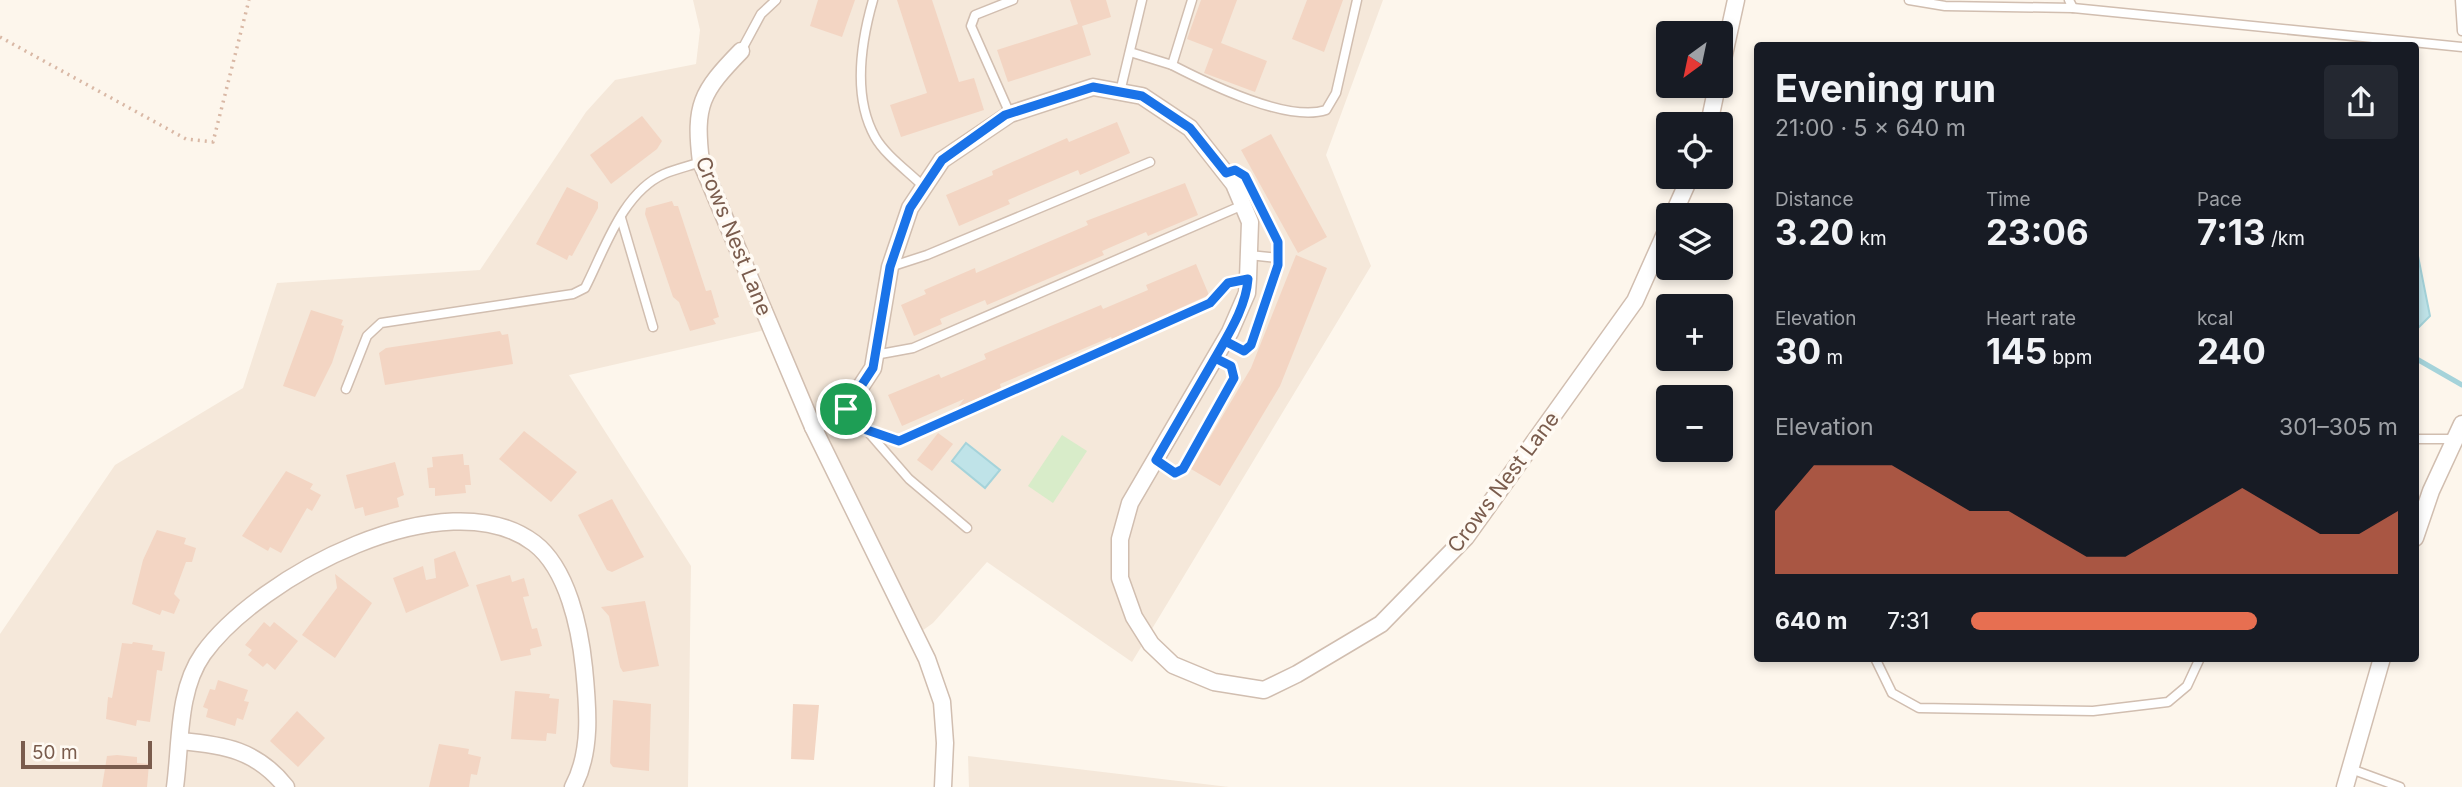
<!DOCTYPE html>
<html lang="en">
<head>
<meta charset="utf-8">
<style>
	body { margin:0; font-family:Inter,sans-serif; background:#242831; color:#f1f3f6; height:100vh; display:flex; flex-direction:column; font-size:26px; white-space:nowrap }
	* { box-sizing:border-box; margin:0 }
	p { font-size:23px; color:#9ea1a6 }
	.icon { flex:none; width:38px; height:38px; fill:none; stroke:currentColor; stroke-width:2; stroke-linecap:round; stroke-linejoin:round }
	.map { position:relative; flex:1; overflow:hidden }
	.details { position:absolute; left:1754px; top:42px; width:665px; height:620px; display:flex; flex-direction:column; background:#171b24; border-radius:7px; box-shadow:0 4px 10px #0003 }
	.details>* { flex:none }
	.needle { width:46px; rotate:213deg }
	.buttons { position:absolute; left:1656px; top:21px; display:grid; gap:14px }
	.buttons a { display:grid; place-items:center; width:77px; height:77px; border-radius:7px; background:#171b24; box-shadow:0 4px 10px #0003; font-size:35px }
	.scale { position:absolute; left:21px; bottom:18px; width:131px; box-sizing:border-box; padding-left:7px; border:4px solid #7a5c4d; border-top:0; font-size:19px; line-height:24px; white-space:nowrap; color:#7a5c4d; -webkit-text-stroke:5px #fffaf3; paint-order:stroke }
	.pin { position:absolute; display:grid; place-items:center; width:60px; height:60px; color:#fff; margin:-30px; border:4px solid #fff; border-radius:50%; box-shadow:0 2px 7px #0007 }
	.round { display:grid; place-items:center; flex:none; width:74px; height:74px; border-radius:7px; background:#242831 }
	.summary { display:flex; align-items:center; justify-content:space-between; height:119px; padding:0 21px }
	h1 { font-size:38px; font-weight:700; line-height:52px }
	.stats { display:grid; grid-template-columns:repeat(3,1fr); gap:10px; height:119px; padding:7px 21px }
	.stats div { display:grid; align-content:center }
	.stats b { font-size:35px; font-weight:700 }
	.stats small { font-size:19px; font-weight:400 }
	.stats p { font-size:19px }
	.chart { height:196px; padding:14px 21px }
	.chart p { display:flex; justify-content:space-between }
	.chart svg { width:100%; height:126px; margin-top:7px; fill:#e76f51; opacity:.7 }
	ul { padding:0 21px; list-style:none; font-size:23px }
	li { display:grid; grid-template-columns:112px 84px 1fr; align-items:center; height:52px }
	li i { height:18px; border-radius:9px; background:#e76f51 }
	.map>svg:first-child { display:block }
	.residential { fill:#f5e8da }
	.green { fill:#d8ecc9 }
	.water { fill:#bfe3e8; stroke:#a5d3da; stroke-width:2 }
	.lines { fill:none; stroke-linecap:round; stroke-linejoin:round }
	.stream { stroke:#a5d3da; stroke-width:5 }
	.building { fill:#f3d5c3 }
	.service-casing { stroke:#d1beb0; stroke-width:11 }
	.minor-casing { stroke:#d1beb0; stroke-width:19 }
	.path { stroke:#d9b8a5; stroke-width:3.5; stroke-dasharray:2 5; stroke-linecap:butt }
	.service { stroke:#fff; stroke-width:8 }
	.minor { stroke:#fff; stroke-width:16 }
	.route-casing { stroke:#fff; stroke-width:14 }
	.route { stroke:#1a73e8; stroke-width:9 }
	.labels { text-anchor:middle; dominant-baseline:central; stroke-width:7; stroke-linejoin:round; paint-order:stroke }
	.street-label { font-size:21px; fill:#7a5c4d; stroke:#fffaf3 }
</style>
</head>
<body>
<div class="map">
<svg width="2462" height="787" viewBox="0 0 2462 787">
	<rect width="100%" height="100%" fill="#fdf6ec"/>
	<g class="residential">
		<path d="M693 0H1383L1326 155 1371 266 1132 662 987 562 933 623 915 636 770 329 569 375 691 566 688 787H0V634L115 465 243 388 277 283 480 270 586 112 615 80 696 64 700 30Z"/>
		<path d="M968 756 1229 787H969Z"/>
	</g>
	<path class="green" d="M1062 435 1087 451 1053 503 1028 486Z"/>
	<g class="water">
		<path d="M2415 241 2430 316 2415 331Z"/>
		<path d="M966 443 1000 470 985 488 952 461Z"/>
	</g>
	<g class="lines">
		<path class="stream" d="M2415 358 2462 385"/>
	</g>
	<g class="building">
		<path d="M818 0H855L842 37 810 26Z"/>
		<path d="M897 0H932L959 82 974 78 984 110 901 137 890 105 927 93Z"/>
		<path d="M1070 0H1106L1111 17 1082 26 1091 55 1008 82 997 50 1078 24Z"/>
		<path d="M1201 0H1237L1221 43 1267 61 1255 92 1204 73 1213 49 1187 39Z"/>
		<path d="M1307 0H1343L1324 52 1292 39Z"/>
		<path d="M642 116 662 141 657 149 611 184 590 155Z"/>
		<path d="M1117 122 1130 153 1080 175 1078 170 1008 200 1010 204 959 226 946 195 993 175 992 171 1067 138 1069 142Z"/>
		<path d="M1271 134 1327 237 1298 253 1241 150Z"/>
		<path d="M1185 183 1198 215 1148 236 1146 232 1102 251 1104 255 987 305 985 300 940 319 942 324 914 336 901 305 926 294 924 290 975 268 976 273 1088 225 1086 221Z"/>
		<path d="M567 187 598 202V208L572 256 569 255 567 260 536 244Z"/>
		<path d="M672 201 674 206H678L706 291 711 290 719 317 713 319 716 324 690 331 679 302 673 297 645 214 646 208Z"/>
		<path d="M1296 255 1327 268 1280 386 1220 486 1191 469 1251 368Z"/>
		<path d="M1196 264 1209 295 1112 339 1111 337 1000 384 1001 388 958 407 964 399 902 426 888 395 939 374 941 378 986 359 984 354 1101 305 1103 309 1148 290 1146 285Z"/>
		<path d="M311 310 343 320 341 325 344 326 332 363 315 397 283 386Z"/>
		<path d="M500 331 502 335 508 334 513 364 385 385 379 353 386 348Z"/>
		<path d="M524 431 577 472 551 502 499 459Z"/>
		<path d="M938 433 953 444 932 471 917 460Z"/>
		<path d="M463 454 464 465H469L471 485H465L466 493 435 496V488H429L427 468 433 467 432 457Z"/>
		<path d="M395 462 404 495 397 498 399 507 365 516 363 507 355 509 346 475Z"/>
		<path d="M286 471 313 484 310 489 321 495 312 511 307 508 281 553 270 547 268 551 242 536Z"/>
		<path d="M612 499 644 557 612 572 607 570 578 515Z"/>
		<path d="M157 530 186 538 184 544 196 548 192 562H186L174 594 180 600 174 614 162 610 160 615 132 604 143 560Z"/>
		<path d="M455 551 469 586 406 613 393 578 423 566 426 580 436 578 434 559Z"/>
		<path d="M335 574 372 603 335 658 302 635 337 588Z"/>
		<path d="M510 575 512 582 524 578 529 596 523 597 532 629 537 628 542 646 530 649 531 655 501 661 476 585Z"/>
		<path d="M645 601 659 666 623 672 620 667 609 616 601 607Z"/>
		<path d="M264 622 270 627 274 622 298 641 275 670 267 663 263 667 248 655 252 650 245 645Z"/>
		<path d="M133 642 153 645 152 650 165 652 162 671 157 670 150 722 137 720 136 726 106 719 108 697 112 698 122 643 132 644Z"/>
		<path d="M218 680 248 690 244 701 249 702 243 720 237 718 235 726 206 717 208 709 203 707 210 689 215 690Z"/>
		<path d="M515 691 550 694 549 698 559 699 556 734 547 733 546 741 511 739Z"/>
		<path d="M613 700 651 704 649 771 613 767 610 763Z"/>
		<path d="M793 704 819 705 814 760 791 759Z"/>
		<path d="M297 711 325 738 298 767 270 741Z"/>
		<path d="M439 744 469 749 468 754 481 757 477 775 471 774 469 787H429Z"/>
		<path d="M117 755 137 757V763L149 764 147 787H102L107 756Z"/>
	</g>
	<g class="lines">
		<g class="service-casing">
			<g id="service">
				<path d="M873 0C861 42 852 96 875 137 885 155 909 172 924 187"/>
				<path d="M1909 0 1945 6 2073 8 2069 0"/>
				<path d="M2460 0 2462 31"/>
				<path d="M2073 8 2462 47"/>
				<path d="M741 51 761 14 776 0"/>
				<path d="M1130 52 1172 65 1192 0"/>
				<path d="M1172 65C1207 83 1287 123 1326 110L1336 93 1357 0"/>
				<path d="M1120 92 1142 0"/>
				<path d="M1010 114 971 26 975 15 1013 0"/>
				<path d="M621 218 653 327"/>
				<path d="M1249 255 1278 258"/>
				<path d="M890 267 927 255 1150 162"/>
				<path d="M1225 341 1244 351 1251 345 1278 265V242L1245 175 1235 170 1226 173"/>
				<path d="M875 355 913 348 1243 205"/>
				<path d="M346 389 367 336 381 323 573 294 585 288C605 249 622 193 664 174 676 169 689 166 701 162"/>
				<path d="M846 409 867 430 899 441 1211 303 1228 283 1248 279"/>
				<path d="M869 433 909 479 967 528"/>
				<path d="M2415 439H2452"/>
				<path d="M1156 460 1175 473 1183 469 1234 378 1231 366 1215 358"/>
				<path d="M1875 658 1892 693 1919 708 2093 711 2168 702 2187 686 2200 658"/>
				<path d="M2351 769 2400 787"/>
			</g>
		</g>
		<g class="minor-casing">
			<g id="minor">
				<path d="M741 51C701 92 694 105 701 162L813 427 927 659 942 702 945 743 943 787"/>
				<path d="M1720 73 1736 0"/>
				<path d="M1709 124 1717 86"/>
				<path d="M1673 215 1690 177"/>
				<path d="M813 427 846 409 873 368 890 267 910 208 942 160 1010 114 1093 87 1142 96 1190 128 1234 184 1250 222 1248 279 1247 293 1230 332 1130 503 1120 539V578L1134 617 1151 644 1173 665 1214 682 1264 690 1297 674 1381 624 1466 537 1635 301 1668 227"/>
				<path d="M2415 538 2431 491 2462 424"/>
				<path d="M181 741C224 745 257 750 286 787"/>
				<path d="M175 787C181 744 177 691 203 654 259 576 446 477 534 543 568 569 580 629 584 668 588 708 592 752 573 787"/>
				<path d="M2345 787 2382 658"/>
			</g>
		</g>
		<path class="path" d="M0 37 186 139 213 142 249 0"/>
		<use href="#service" class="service"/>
		<use href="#minor" class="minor"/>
	</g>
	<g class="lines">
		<g class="route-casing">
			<path id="route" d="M846 409 867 430 899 441 1210 303 1228 283 1248 279C1246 307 1229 333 1215 358L1156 460 1175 473 1183 469 1234 378 1231 366 1215 358 1225 341 1244 351 1251 345 1278 265V242L1245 176 1235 170 1226 173 1190 128 1142 96 1093 87 1005 115 942 160 910 208 890 267 873 368 846 409"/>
		</g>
		<use href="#route" class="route"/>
	</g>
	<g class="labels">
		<g class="street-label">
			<text transform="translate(734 236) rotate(68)">Crows Nest Lane</text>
			<text transform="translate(1503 482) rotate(-53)">Crows Nest Lane</text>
		</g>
	</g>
</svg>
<div class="buttons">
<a><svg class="needle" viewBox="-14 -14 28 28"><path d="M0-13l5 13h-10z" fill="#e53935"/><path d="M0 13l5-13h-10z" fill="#9ea1a6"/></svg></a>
<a><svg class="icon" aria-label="locate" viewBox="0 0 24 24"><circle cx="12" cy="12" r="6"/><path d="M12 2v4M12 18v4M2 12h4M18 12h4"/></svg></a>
<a><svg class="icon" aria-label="layers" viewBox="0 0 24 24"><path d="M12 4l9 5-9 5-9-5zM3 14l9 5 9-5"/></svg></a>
<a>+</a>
<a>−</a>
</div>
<div class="scale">50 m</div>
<div class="pin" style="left:846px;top:409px;background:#1e9e55"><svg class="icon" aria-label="arrive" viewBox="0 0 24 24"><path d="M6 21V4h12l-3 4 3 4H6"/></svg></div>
<section class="details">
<div class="summary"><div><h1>Evening run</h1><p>21:00 · 5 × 640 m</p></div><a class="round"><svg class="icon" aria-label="share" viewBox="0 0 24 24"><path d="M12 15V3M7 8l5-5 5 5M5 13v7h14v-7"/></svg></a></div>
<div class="stats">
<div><p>Distance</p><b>3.20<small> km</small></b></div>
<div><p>Time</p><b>23:06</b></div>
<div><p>Pace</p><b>7:13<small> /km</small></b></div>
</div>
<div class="stats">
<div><p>Elevation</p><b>30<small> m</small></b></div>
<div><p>Heart rate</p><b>145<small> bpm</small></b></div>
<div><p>kcal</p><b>240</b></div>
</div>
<div class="chart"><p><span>Elevation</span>301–305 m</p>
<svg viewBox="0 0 160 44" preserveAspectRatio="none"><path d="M0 44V22L10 6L20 6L30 6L40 14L50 22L60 22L70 30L80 38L90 38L100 30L110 22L120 14L130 22L140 30L150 30L160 22V44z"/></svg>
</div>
<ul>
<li><b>640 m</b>7:31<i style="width:67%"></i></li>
</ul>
</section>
</div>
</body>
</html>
